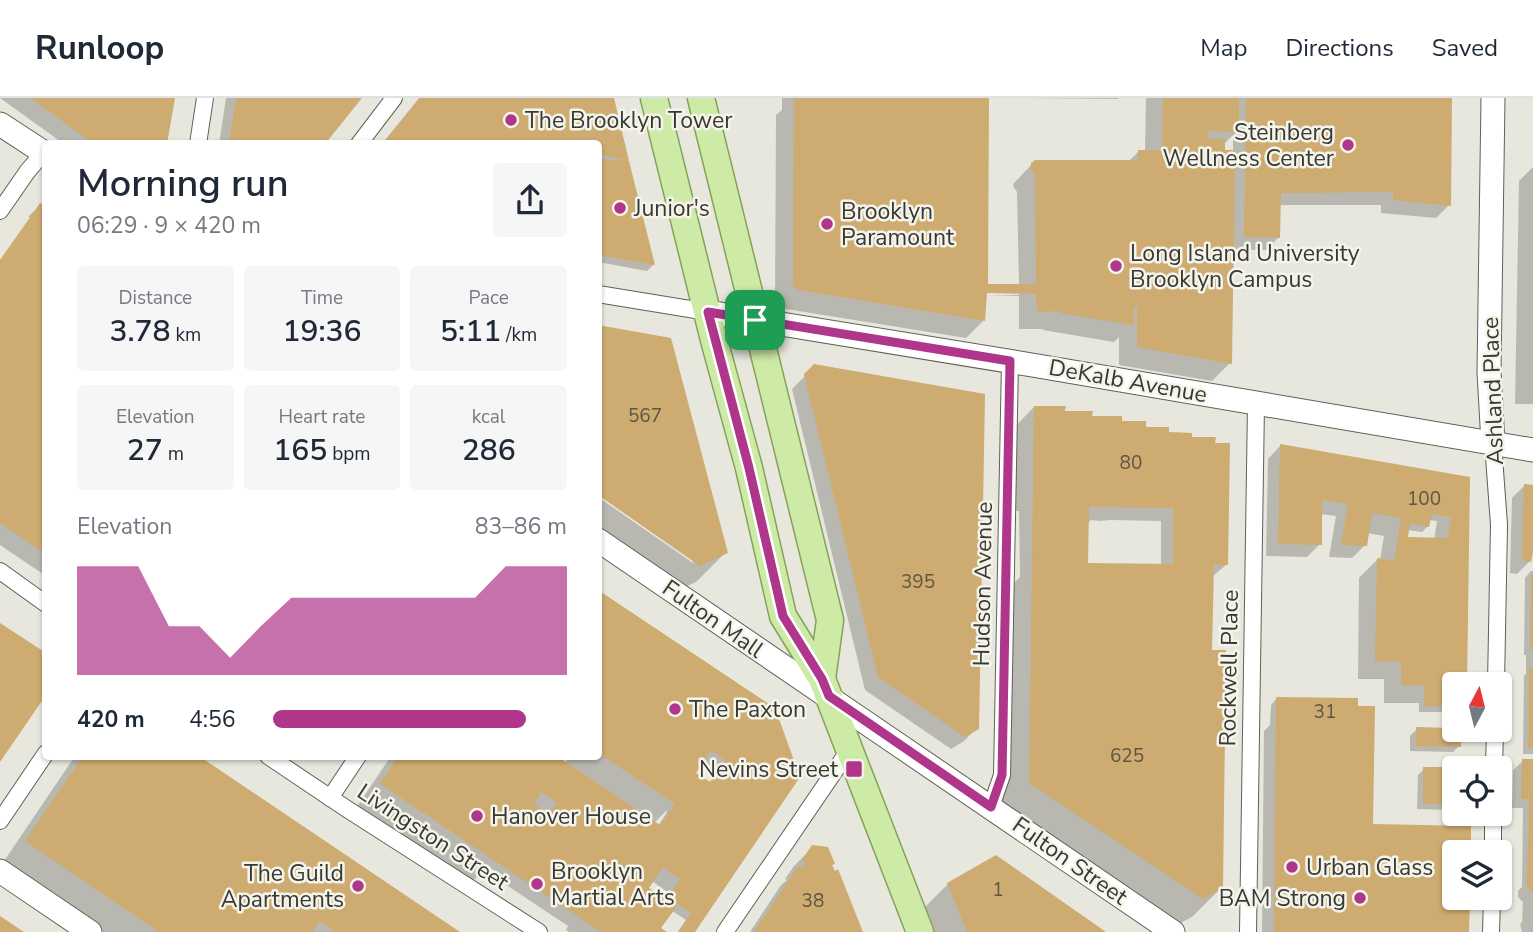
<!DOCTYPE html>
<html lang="en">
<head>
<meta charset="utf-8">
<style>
	body { margin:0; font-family:"Nunito Sans",sans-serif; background:#f6f6f7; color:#1f2937; height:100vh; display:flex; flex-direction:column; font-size:26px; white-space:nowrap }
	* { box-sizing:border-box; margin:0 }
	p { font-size:23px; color:#747a83 }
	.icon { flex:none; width:38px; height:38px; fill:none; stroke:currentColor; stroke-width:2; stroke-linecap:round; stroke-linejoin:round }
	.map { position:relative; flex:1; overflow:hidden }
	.side { position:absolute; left:42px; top:42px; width:560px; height:620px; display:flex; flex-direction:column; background:#fff; border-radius:7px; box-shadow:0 2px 5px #0004 }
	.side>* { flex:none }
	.needle { width:46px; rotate:7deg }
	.fabs { position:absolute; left:1442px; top:574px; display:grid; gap:14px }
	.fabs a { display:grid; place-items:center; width:70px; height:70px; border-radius:7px; background:#fff; box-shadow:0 2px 5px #0004; font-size:35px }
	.pin { position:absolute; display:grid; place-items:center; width:60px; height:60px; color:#fff; margin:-30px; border-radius:14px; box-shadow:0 4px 10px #0006 }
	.round { display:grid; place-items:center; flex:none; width:74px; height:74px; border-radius:7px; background:#f6f6f7 }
	.summary { display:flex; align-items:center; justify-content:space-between; height:119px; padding:0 35px }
	h1 { font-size:38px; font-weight:600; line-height:52px }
	.metrics { display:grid; grid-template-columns:repeat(3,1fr); gap:10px; height:119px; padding:7px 35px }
	.metrics div { display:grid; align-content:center; border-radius:7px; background:#f6f6f7; text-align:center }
	.metrics b { font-size:30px; font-weight:600 }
	.metrics small { font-size:19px; font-weight:400 }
	.metrics p { font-size:19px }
	.chart { height:196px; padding:14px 35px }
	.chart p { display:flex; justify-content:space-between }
	.chart svg { width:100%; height:126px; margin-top:7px; fill:#af368a; opacity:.7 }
	ul { padding:0 35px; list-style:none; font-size:23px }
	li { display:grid; grid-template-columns:112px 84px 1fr; align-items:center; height:52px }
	li i { height:18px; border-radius:9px; background:#af368a }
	header { display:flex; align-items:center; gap:42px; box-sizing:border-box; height:98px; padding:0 35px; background:#fff; border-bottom:2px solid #e0e1e3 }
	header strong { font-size:33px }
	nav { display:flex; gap:38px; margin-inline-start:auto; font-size:24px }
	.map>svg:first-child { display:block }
	.shadow { fill:#0003; fill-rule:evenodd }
	.building { fill:#ceab70; fill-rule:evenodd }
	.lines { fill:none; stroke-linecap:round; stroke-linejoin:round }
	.street-casing { stroke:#616058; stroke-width:18 }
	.secondary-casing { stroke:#616058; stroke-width:25 }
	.primary-casing { stroke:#85a358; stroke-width:29 }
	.street { stroke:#fff; stroke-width:16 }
	.secondary { stroke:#fff; stroke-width:23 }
	.primary { stroke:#ceeaa7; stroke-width:26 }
	.route-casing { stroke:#fff; stroke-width:14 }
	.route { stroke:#af368a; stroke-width:9 }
	.poi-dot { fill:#af368a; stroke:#f5f4eb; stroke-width:2.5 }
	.labels { text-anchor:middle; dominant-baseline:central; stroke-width:5; stroke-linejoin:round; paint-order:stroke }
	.number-label { font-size:19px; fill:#5e5543 }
	.poi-label { font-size:23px; fill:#383834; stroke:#f5f4eb; text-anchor:start }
	.street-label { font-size:23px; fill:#383834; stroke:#f5f4eb }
</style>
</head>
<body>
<header>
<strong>Runloop</strong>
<nav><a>Map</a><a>Directions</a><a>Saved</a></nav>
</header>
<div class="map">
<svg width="1533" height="834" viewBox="0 0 1533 834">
	<rect width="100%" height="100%" fill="#e7e7dd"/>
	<g class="shadow">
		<path d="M0 0H173L166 46H64Z"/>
		<path d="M226 0H360L323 46H219Z"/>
		<path d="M419 0H612L653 167 647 173 598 164V46H382Z"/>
		<path d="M782 0H987L986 187 1019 188 1017 94 1013 88 1014 85 1032 66 1129 63 1139 53H1145L1146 0H1450L1449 107 1436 120 1381 115V107H1279V139L1266 152H1232L1230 265 1212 283 1119 267V239L1114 244 1043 232V231H1019V198L985 197 984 222 966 240 780 210 775 205 776 17 782 12ZM1233 37V54H1223V47ZM979 193 1019 194V197H978Z"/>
		<path d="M1022 0H1119L1118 1Z"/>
		<path d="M1533 69V306H1515L1519 83Z"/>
		<path d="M40 107 46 111V478L0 447V165L32 119H28Z"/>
		<path d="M815 268 977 630 964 643 951 651 865 592 792 291Z"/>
		<path d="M1034 309 1144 330 1227 466 1212 479 1211 554 1221 790 1192 819 1173 829 1001 714 1003 496 1020 479 1019 413H1004L1005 339ZM1091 422 1100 423 1110 422 1161 423V468L1084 467 1087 426Z"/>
		<path d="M1280 348 1469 381 1466 586H1454L1453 614H1419V605H1384V581H1358L1359 480 1377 462H1380L1384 438 1367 435 1365 447 1352 460 1329 459 1336 418 1320 416V446L1307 459 1266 458 1268 361ZM1429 422 1437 423 1434 442 1406 441 1407 432 1422 434 1428 428Z"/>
		<path d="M1524 388 1533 389V453L1530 463 1517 476 1510 475 1512 400Z"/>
		<path d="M598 399 693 465V461L726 454 696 484 670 496 598 446Z"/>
		<path d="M1531 473H1533V656H1523L1524 578 1526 576V557H1524L1525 480Z"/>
		<path d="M598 494 774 612 693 834H678L686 822 671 812 659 831 664 834H569L566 832 568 828 502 784 505 780 488 768 465 791 352 716 391 658H554L565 665 570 658H598ZM700 666 711 674 712 682 709 685 694 675ZM666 713 667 714 658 728 654 725ZM652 783 670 796 666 803 642 797Z"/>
		<path d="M1277 600 1371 728 1469 730V754H1454V800H1468V834H1262L1264 633 1270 627 1271 607Z"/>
		<path d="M1417 631 1459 632V648L1453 654 1410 653V638Z"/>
		<path d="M75 658H196L457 834H87L0 769Z"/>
		<path d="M304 658H323L310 662Z"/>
		<path d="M1523 663H1533V834H1522L1520 826 1522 824 1523 804 1518 799V793L1522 789 1523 710H1512L1513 672Z"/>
		<path d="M1424 671H1454V710L1452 712 1417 711 1418 677Z"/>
		<path d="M813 749 831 768 861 834H750L781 787 787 782 785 781 794 768Z"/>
		<path d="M948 786 1103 834H927L919 815Z"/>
	</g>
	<g class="building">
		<path d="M30 0H175L167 46H94Z"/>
		<path d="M236 0H362L325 46H229Z"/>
		<path d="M420 0H614L629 63 598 56V46H589L587 43 585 46H382Z"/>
		<path d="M794 0H989L988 186H1036L1035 76 1031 72V65L1035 62H1138V52H1162L1163 0H1239V34L1207 33 1208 41H1225V52H1235L1232 266 1137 249V209H1134V227L1060 215V213L1037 214 1036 196 987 195 985 223 798 192 793 187Z"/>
		<path d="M1246 0H1452L1451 108 1393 102V94L1281 95 1280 140 1244 139Z"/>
		<path d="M598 61 629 63 655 167 598 157Z"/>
		<path d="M40 105 46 108V456L0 425V162Z"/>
		<path d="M598 227 671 240 728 455 700 468 598 397Z"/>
		<path d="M814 266 985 296 979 631 965 639 878 579 804 276Z"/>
		<path d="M1034 308H1066L1065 313H1093L1092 318H1122V323H1146V329H1169V334L1192 335V339H1216L1215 345H1230L1228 467H1214L1212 552H1226L1223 790 1203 801 1029 685ZM1089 409 1173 410V466L1088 465Z"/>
		<path d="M1280 346 1470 379 1467 586H1454V609L1424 608V588L1401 587V564L1375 563 1377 460 1394 463 1401 420 1372 415 1367 448 1341 447 1348 406 1322 402V447L1278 446ZM1432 416 1451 419 1448 440 1408 439 1410 425 1429 429Z"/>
		<path d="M1524 386 1533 387V454L1531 464 1522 462Z"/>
		<path d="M1531 477H1533V551L1530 552Z"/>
		<path d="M598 492 775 610 800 679 695 834H678L691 815 668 800 680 781 663 769 649 790 677 808 661 830 667 834H601L380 686 399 658H557L660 727 675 706 598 655ZM711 652 724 661 726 680 724 683 715 677 710 684 696 675ZM541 694 557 705 549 717 534 706Z"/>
		<path d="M0 525 46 555V597L0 664Z"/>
		<path d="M1529 570 1533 571V650H1528Z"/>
		<path d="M1276 599 1358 600V608H1375L1373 726 1471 728V754H1454V800H1470L1469 834H1274Z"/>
		<path d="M1416 629 1454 630V632H1461V649L1416 648Z"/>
		<path d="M83 658H199L460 834H335L320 823 312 834H159L25 743Z"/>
		<path d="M1522 661H1533V795L1527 789 1529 701H1521Z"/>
		<rect x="1423" y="669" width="31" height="37"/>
		<path d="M812 747 828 749 835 766 832 767 835 773 838 771 863 834H754L799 767 803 770 806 765 802 762Z"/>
		<path d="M996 757 1106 834H967L947 785Z"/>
		<path d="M0 818 24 834H0Z"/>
	</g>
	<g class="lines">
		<g class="street-casing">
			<g id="street">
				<path d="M198 46 205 0"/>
				<path d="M359 46 394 0"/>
				<path d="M0 113 27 74 43 55"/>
				<path d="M598 196 708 214"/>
				<path d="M1493 345 1499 427 1496 586"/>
				<path d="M0 473 46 506"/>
				<path d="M268 658 347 711 539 834"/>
				<path d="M1494 670 1495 632"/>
				<path d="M330 700 358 658"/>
				<path d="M991 709 1002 677 1010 263"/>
				<path d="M0 723 46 655"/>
				<path d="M1493 754V716"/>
				<path d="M725 834 849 652"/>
				<path d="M1248 834 1256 306"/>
				<path d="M1491 834 1492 800"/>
			</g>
		</g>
		<g class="secondary-casing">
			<g id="secondary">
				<path d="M1493 0 1489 274 1493 345"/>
				<path d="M0 26 46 56"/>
				<path d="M708 214 1032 267 1533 352"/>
				<path d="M598 442C789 574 982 702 1173 834"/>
				<path d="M0 773 90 834"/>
			</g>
		</g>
		<g class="primary-casing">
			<g id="primary">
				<path d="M654 0 714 242 749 370 783 518 822 581 920 834"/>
				<path d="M701 0 830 522 822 581"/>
			</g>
		</g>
		<use href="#street" class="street"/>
		<use href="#secondary" class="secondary"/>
		<use href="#primary" class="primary"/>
	</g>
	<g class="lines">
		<g class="route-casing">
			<path id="route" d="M708 214 1010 263 1002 677 991 709 829 598 822 581 783 518 749 370Z"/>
		</g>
		<use href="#route" class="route"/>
	</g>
	<g class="poi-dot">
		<circle cx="511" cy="22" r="7"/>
		<circle cx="1348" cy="47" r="7"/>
		<circle cx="620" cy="110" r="7"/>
		<circle cx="827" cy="126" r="7"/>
		<circle cx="1116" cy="168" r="7"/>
		<circle cx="675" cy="611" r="7"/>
		<rect x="845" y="662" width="18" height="18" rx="3.5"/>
		<circle cx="477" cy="718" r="7"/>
		<circle cx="1292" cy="769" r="7"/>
		<circle cx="537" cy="786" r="7"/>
		<circle cx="358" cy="788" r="7"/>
		<circle cx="1360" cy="800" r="7"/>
	</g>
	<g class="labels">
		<g class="number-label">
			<text x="645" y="318">567</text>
			<text x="1131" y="365">80</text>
			<text x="1424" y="401">100</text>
			<text x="918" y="484">395</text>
			<text x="1325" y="614">31</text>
			<text x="1127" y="658">625</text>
			<text x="998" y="792">1</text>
			<text x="813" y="803">38</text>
		</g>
		<g class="poi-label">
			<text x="525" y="22">The Brooklyn Tower</text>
			<text x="1334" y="34" text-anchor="end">Steinberg<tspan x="1334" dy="26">Wellness Center</tspan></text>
			<text x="634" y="110">Junior's</text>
			<text x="841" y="113">Brooklyn<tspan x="841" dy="26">Paramount</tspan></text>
			<text x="1130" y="155">Long Island University<tspan x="1130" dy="26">Brooklyn Campus</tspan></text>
			<text x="689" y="611">The Paxton</text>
			<text x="838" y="671" text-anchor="end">Nevins Street</text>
			<text x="491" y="718">Hanover House</text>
			<text x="1306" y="769">Urban Glass</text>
			<text x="551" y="773">Brooklyn<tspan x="551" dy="26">Martial Arts</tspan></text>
			<text x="344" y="775" text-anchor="end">The Guild<tspan x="344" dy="26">Apartments</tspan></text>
			<text x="1346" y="800" text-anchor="end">BAM Strong</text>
		</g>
		<g class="street-label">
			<text transform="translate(1128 283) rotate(10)">DeKalb Avenue</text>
			<text transform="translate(1493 293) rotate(-92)">Ashland Place</text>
			<text transform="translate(983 486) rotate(-89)">Hudson Avenue</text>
			<text transform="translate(713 521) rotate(35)">Fulton Mall</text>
			<text transform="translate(1229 570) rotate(-89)">Rockwell Place</text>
			<text transform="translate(433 739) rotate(33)">Livingston Street</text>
			<text transform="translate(1070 763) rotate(35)">Fulton Street</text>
		</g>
	</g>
</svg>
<div class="fabs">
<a><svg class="needle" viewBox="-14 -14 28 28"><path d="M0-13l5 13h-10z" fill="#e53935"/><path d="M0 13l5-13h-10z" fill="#747a83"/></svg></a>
<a><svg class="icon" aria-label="locate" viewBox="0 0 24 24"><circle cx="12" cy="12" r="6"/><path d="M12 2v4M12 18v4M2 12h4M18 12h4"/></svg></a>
<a><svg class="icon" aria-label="layers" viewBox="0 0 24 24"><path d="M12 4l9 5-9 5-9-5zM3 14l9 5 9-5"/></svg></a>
</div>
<div class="pin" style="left:755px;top:222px;background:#1e9e55"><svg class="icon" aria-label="arrive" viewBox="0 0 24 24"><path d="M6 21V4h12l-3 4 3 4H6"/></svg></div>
<section class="side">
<div class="summary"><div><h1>Morning run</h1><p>06:29 · 9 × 420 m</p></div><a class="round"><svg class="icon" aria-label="share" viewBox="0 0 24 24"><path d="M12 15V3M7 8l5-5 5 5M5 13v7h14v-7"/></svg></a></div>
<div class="metrics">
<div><p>Distance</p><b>3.78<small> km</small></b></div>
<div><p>Time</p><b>19:36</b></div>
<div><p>Pace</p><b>5:11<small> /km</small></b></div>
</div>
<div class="metrics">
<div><p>Elevation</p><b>27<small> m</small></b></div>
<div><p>Heart rate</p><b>165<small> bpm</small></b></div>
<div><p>kcal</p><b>286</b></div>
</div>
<div class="chart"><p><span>Elevation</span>83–86 m</p>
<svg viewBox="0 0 160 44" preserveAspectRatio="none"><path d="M0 44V6L10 6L20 6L30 27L40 27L50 38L60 27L70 17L80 17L90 17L100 17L110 17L120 17L130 17L140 6L150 6L160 6V44z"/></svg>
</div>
<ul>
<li><b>420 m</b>4:56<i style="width:86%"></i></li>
</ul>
</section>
</div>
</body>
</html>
